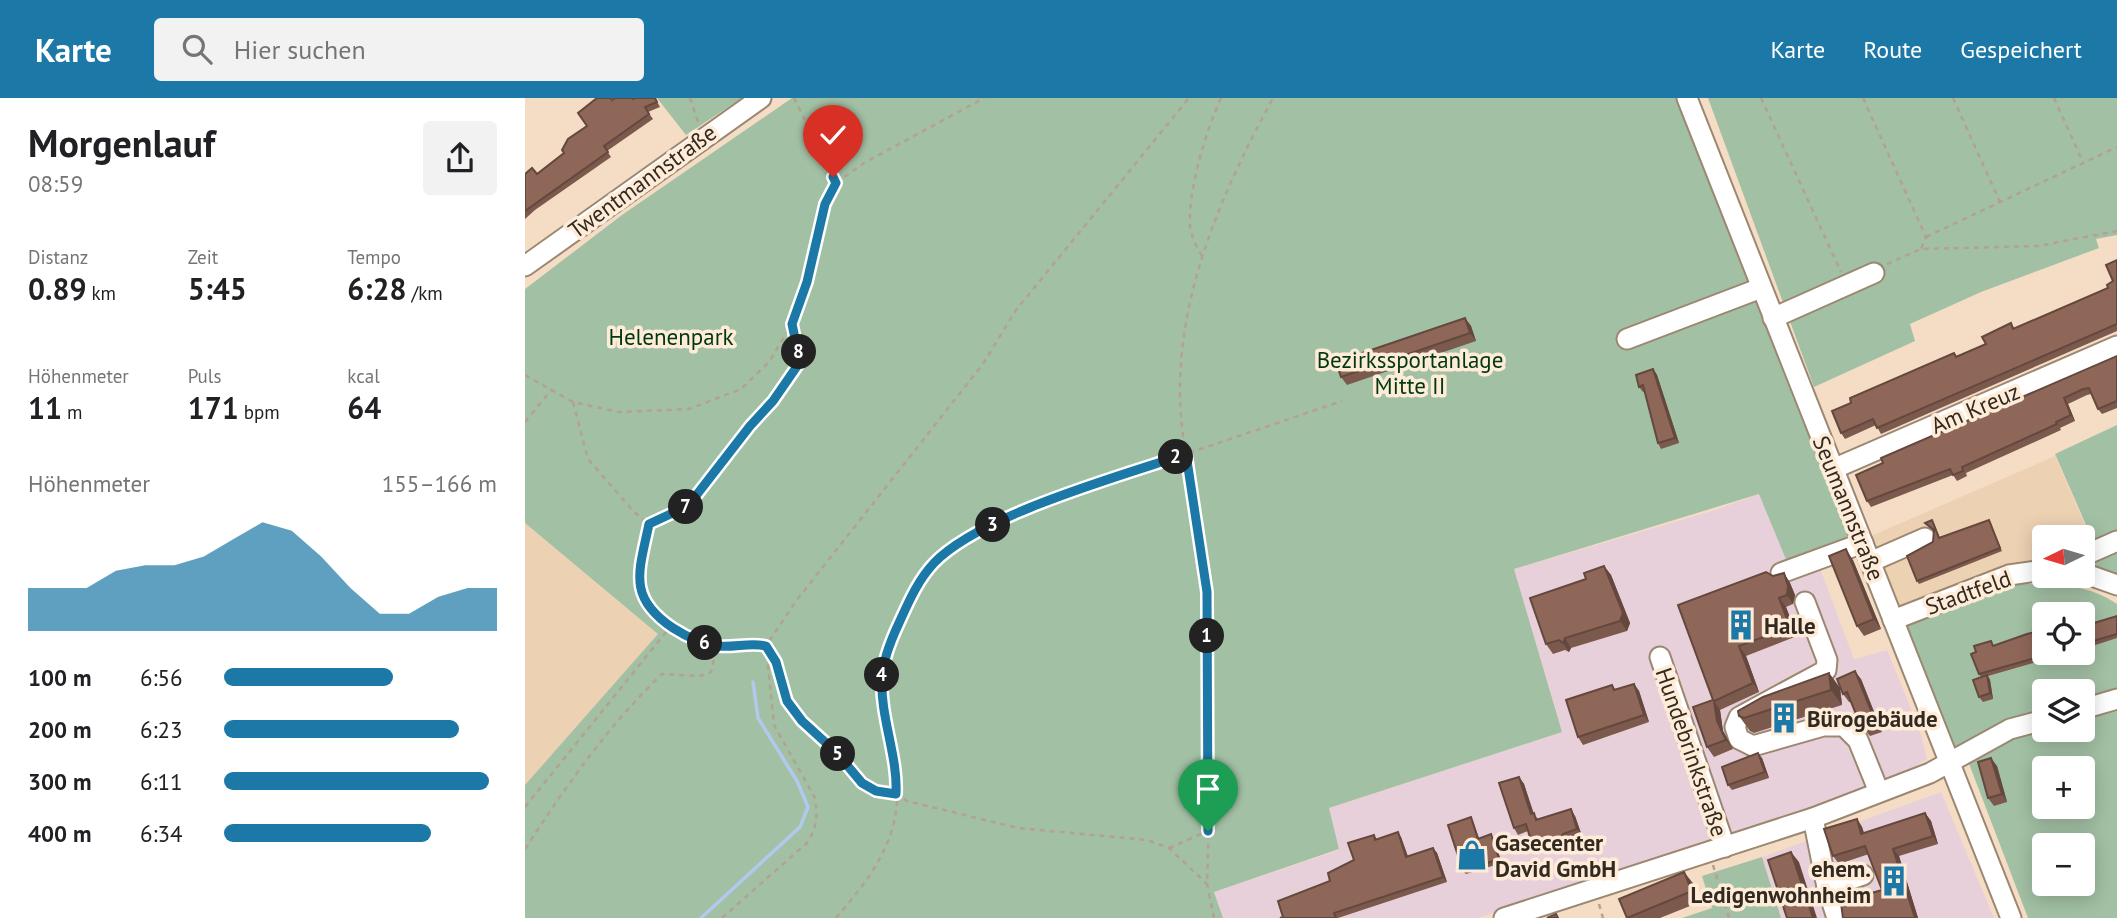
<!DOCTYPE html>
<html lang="de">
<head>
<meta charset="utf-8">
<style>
	body { margin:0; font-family:"PT Sans",sans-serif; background:#f2f2f2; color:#202124; height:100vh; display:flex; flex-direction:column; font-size:26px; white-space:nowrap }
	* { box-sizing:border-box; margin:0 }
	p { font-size:23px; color:#757577 }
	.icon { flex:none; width:38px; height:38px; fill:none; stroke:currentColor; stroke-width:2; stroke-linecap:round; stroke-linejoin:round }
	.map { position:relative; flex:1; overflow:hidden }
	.details { display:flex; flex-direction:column; background:#fff; width:525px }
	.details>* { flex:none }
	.needle { width:46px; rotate:265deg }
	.controls { position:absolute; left:1507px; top:427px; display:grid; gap:14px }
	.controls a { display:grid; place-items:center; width:63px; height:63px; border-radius:7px; background:#fff; box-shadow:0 4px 18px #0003; font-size:35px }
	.pin { position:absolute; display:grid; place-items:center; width:60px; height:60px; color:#fff; margin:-72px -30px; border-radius:50% 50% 50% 0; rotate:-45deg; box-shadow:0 0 7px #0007 }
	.pin .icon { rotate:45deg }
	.km { position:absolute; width:35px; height:35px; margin:-18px; border-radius:50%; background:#222; color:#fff; font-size:19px; line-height:35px; text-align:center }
	.round { display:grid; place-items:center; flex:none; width:74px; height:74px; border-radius:7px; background:#f2f2f2 }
	.headline { display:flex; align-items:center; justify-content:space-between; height:119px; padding:0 28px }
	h1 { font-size:38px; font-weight:700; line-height:52px }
	.stats { display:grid; grid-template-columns:repeat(3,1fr); gap:10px; height:119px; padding:7px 28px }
	.stats div { display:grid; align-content:center }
	.stats b { font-size:30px; font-weight:700 }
	.stats small { font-size:19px; font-weight:400 }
	.stats p { font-size:19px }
	.chart { height:196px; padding:14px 28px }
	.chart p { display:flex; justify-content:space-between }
	.chart svg { width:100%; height:126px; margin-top:7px; fill:#1c78a6; opacity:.7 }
	ul { padding:0 28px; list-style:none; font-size:23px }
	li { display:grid; grid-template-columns:112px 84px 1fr; align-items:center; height:52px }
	li i { height:18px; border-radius:9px; background:#1c78a6 }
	header { display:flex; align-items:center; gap:42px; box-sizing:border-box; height:98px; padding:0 35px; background:#1c78a6; color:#fff }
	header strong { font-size:33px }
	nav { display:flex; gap:38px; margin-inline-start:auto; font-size:24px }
	.search { width:490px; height:63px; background:#f2f2f2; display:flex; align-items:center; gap:18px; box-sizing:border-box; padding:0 24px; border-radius:7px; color:#757577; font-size:26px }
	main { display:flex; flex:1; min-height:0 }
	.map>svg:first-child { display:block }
	.commercial { fill:#e8d0db }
	.built { fill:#edd1b3 }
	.green { fill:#a2c0a4; fill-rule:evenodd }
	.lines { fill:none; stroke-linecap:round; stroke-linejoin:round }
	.stream { stroke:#b2c9ed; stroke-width:3.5 }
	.minor-casing { stroke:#9c8771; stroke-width:23 }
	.path { stroke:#b4a18e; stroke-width:2.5; stroke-dasharray:5 5; stroke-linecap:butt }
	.minor { stroke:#fff; stroke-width:19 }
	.wall { fill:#7b594d }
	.shaded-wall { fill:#64483e }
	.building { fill:#8f6759; stroke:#64483e; stroke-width:2 }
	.route-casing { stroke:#fff; stroke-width:14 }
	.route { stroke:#1c78a6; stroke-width:9 }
	.labels { text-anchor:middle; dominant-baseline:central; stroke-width:7; stroke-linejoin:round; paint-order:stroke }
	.street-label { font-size:23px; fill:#322920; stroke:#feecd8 }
	.park-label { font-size:23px; fill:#013810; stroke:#feecd8 }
	.poi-label { font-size:23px; font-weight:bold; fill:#322920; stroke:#feecd8; text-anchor:start }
</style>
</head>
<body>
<header>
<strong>Karte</strong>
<div class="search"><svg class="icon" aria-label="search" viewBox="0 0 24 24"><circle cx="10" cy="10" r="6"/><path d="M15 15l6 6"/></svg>Hier suchen</div>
<nav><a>Karte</a><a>Route</a><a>Gespeichert</a></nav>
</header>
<main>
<section class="details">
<div class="headline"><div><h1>Morgenlauf</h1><p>08:59</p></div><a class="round"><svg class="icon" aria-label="share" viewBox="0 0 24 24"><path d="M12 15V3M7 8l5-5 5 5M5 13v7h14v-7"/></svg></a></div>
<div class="stats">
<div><p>Distanz</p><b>0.89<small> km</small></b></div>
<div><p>Zeit</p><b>5:45</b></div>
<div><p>Tempo</p><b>6:28<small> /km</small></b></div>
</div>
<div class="stats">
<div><p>Höhenmeter</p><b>11<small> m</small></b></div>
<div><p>Puls</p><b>171<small> bpm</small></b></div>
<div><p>kcal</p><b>64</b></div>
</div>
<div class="chart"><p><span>Höhenmeter</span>155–166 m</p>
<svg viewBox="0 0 160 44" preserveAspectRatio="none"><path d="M0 44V29L10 29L20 29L30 23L40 21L50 21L60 18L70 12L80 6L90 9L100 18L110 29L120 38L130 38L140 32L150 29L160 29V44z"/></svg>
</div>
<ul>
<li><b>100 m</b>6:56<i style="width:62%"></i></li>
<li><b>200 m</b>6:23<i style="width:86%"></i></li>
<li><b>300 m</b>6:11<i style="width:97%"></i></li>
<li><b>400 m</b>6:34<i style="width:76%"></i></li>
</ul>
</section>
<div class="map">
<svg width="1592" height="820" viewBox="0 0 1592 820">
	<rect width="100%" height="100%" fill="#f5ddc5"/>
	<g class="commercial">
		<path d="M1234 396 1293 465 1329 561 1362 552 1395 633 1402 661 1371 680 1289 709 953 820H698L689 794 814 752 804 710 1037 634 989 471 1187 413Z"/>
		<path d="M1416 694 1469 820H1256L1237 759Z"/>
	</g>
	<g class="built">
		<path d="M1530 358 1571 452 1558 455V439H1519V465L1372 515 1346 438Z"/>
		<path d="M0 425 134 536 0 687Z"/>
	</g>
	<g class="green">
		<path d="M132 0H217L161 37Z"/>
		<path d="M267 0H1159L1332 438 1262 464 1234 396 989 471 1037 634 804 710 814 751 689 794 698 820H0V687L133 536 0 425V191L97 117Z"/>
		<path d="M1183 0H1592V137L1571 141 1574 150 1456 194 1385 226 1390 243 1289 289Z"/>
		<path d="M1592 327V484L1558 473 1572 452 1530 356Z"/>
		<path d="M1485 486C1522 486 1561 484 1592 506V594L1558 604V593H1519V615L1484 625 1427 650 1380 527ZM1519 516H1558V555H1519Z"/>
		<path d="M1592 613V820H1503L1443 663C1491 636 1502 632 1558 632V622ZM1519 670H1558V709H1519ZM1519 747H1558V786H1519Z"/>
		<path d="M1237 759 1256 820H1157L1187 810 1177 778Z"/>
	</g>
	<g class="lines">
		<path class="stream" d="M176 820 275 729 283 709 272 683 233 620 228 584"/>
		<g class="minor-casing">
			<g id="minor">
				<path d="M1162 0 1486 820"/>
				<path d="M0 168 236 0"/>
				<path d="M1248 220 1349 175"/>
				<path d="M1102 241 1236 190"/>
				<path d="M1308 371 1592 248"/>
				<path d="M1558 458 1592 443"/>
				<path d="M1345 464 1400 440"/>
				<path d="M1256 475 1338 445"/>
				<path d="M1558 475 1592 487"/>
				<path d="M1280 504 1302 562 1301 572 1214 619 1210 629 1214 641 1228 648 1298 628H1319L1333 642 1354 694"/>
				<path d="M1368 522 1484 477 1519 472"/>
				<path d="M1135 559 1200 749"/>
				<path d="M1558 611 1592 601"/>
				<path d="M1288 720 1302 789 1338 777"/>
				<path d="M1302 789 1312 820"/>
				<path d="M979 820 1288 720 1405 675 1485 631 1519 622"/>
			</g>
		</g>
		<g class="path">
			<path d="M165 0 174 27"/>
			<path d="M269 0 311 85"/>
			<path d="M1236 0 1316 174"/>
			<path d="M1338 0 1401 139 1396 151"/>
			<path d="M1428 0 1475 104"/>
			<path d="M1529 0 1558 64"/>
			<path d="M1401 139 1592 49"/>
			<path d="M677 158C672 149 666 139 665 128 663 91 681 33 696 0"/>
			<path d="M1362 166 1396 151 1513 148 1592 133"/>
			<path d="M0 277 48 304 94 314 164 311 216 291 244 264 267 226 282 184 300 106 311 85 339 65 459 0"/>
			<path d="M48 304 63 361 109 414 124 426C114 473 102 499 148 530 162 539 177 547 193 548 209 550 225 544 241 548L251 564 262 603 277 623 311 654 337 685 351 693H366L382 703 493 730 622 742 644 750 682 786"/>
			<path d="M0 324 27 291"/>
			<path d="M124 426 163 408 225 328 248 303 275 264 267 228"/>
			<path d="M0 709 145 529"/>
			<path d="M644 750 683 733"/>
			<path d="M0 751C41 688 83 628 137 576L175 578 186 574 192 548"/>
			<path d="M1188 767 1204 820"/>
			<path d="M1074 806 1078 820"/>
			<path d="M197 820 282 745 289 733 292 715 290 700 249 627 241 548 271 503 458 266 491 212 664 0"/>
			<path d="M311 820C346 779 376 741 372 684 369 655 359 625 357 595 355 570 364 547 374 524 384 503 393 482 409 465 456 416 595 379 661 356 637 230 689 109 748 0"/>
			<path d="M689 820 682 786 685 682 682 493 661 356 817 303"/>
		</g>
		<use href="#minor" class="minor"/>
	</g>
	<g class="wall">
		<path d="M130 0 135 9 123 14 128 21 82 53 86 59 10 112 0 121V76H12L39 55 87 2Z"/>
		<path d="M1592 162V233L1356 336 1351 327 1320 341 1316 335 1431 258 1461 246 1486 225 1490 231 1583 190 1588 183Z"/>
		<path d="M940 220 946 228 951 243 822 287 816 279Z"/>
		<path d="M1592 258V310L1577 316 1573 311 1566 296 1562 297 1543 306 1550 323 1535 330 1536 332 1441 375 1442 378 1432 383 1428 377 1346 409 1342 403Z"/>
		<path d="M1128 271 1132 277 1154 345 1136 351 1133 345 1120 293 1118 294 1114 289Z"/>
		<path d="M1464 422 1477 453 1394 486 1392 483 1408 444 1409 433 1400 425H1409L1415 440Z"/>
		<path d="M1328 462 1356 531 1339 538 1332 528Z"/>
		<path d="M1079 468 1086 477 1105 525 1102 533 1046 550 1044 554 1040 552 1028 556 1021 546 1061 481Z"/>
		<path d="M1259 475 1265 485 1270 497 1268 506 1261 509 1272 538 1221 558 1234 594 1195 612 1198 633 1208 651 1189 659 1182 649 1188 602 1248 478Z"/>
		<path d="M1592 518V540L1558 551V524L1568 522 1570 525Z"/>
		<path d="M1469 548 1519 555H1543L1463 578 1465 582 1468 601 1458 604 1454 599 1456 579 1454 576 1451 554Z"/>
		<path d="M1304 575 1315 590 1317 607 1229 635 1225 633 1214 618Z"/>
		<path d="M1336 581 1357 634 1345 638 1328 617 1331 616 1326 604H1324L1318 596Z"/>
		<path d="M1109 586 1114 593 1124 624 1058 647 1053 639 1087 587 1091 592Z"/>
		<path d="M1237 660 1244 680 1207 692 1203 687Z"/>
		<path d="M1472 668 1482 704 1469 708 1463 700Z"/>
		<path d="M994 679 999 686 1008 715 1014 722 1050 718 1057 738 1043 743 1041 746 1012 753 1007 746 1003 733 993 737 989 730Z"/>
		<path d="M1400 715 1406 723 1413 746 1374 758 1393 820 1339 798 1357 792 1344 756 1314 766 1308 758 1332 721 1337 729 1339 735Z"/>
		<path d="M948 723 954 740H968L977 765 941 776 938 773Z"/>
		<path d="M849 737 852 741 876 739 883 758 908 750 912 755 922 784 813 820H755L758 819 805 783 829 762Z"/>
		<path d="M1167 784 1175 804 1135 820H1102Z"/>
	</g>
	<g class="shaded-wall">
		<path d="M940 220 946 228 951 243 945 235Z"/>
		<path d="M1128 271 1132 277 1154 345 1150 340Z"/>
		<path d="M1539 300 1543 306 1550 323 1546 317Z"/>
		<path d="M1321 451 1328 462 1356 531 1349 521Z"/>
		<path d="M1079 468 1086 477 1105 525 1102 533 1095 523Z"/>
		<path d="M1259 475 1265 485 1270 497 1268 506 1262 497Z"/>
		<path d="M1254 500 1261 509 1272 538 1265 529Z"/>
		<path d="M1040 540 1046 550 1044 554 1038 545Z"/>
		<path d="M1214 548 1221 558 1234 594 1228 585Z"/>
		<path d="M1330 573 1336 581 1357 634 1351 625Z"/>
		<path d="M1304 575 1315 590 1317 607 1306 592Z"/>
		<path d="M1462 577 1465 582 1468 601 1465 595Z"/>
		<path d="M1109 586 1114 593 1124 624 1119 617Z"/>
		<path d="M1189 603 1195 612 1198 633 1208 651 1201 642 1192 623Z"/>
		<path d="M1233 655 1237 660 1244 680 1240 674Z"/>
		<path d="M1466 660 1472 668 1482 704 1477 696Z"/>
		<path d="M994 679 999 686 1011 722 1006 716Z"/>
		<path d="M1046 711 1050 718 1057 738 1052 731Z"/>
		<path d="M1400 715 1406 723 1413 746 1408 738Z"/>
		<path d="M1332 721 1337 729 1342 744 1336 736Z"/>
		<path d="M873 734 876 739 884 764 881 759Z"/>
		<path d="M966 736 968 740 977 765 974 761Z"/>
		<path d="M1038 736 1043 743 1041 746 1037 740Z"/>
		<path d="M908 750 912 755 922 784 918 779Z"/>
		<path d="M1368 751 1374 758 1393 820H1390Z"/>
		<path d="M1266 754 1274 764 1292 820H1288Z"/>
		<path d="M1159 774 1167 784 1175 804 1167 793Z"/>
	</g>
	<g class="building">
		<path d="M72 0H86L87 2 90 0H107L108 1 110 0H130L132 4 120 9 124 16 79 48 83 54 0 113V76L7 70 12 76 39 55 37 52 43 41 62 28 53 15Z"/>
		<path d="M1592 162V226L1352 330 1348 321 1316 335 1307 313 1326 305 1325 300 1429 255 1431 259 1461 246 1457 239 1486 225 1488 231 1583 190 1582 187 1588 183 1581 167Z"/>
		<path d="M940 220 945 235 816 279 811 264Z"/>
		<path d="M1592 258V303L1573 311 1564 290 1558 291 1539 300 1546 317 1531 324 1532 326 1437 369 1438 373 1428 377 1425 371 1342 403 1331 377 1358 365 1356 360Z"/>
		<path d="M1128 271 1150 340 1133 345 1118 287 1114 289 1111 277Z"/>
		<path d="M1407 422 1414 440 1464 422 1475 450 1392 483 1382 458 1408 444 1409 432 1400 425Z"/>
		<path d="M1321 451 1349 521 1332 528 1304 458Z"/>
		<path d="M1079 468 1098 515 1095 523 1040 540 1038 545 1034 542 1021 546 1005 500 1061 481 1059 475Z"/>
		<path d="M1241 474 1248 478 1259 475 1263 488 1262 497 1254 500 1265 529 1214 548 1228 585 1189 603 1192 623 1201 642 1182 649 1168 609 1188 602 1153 507Z"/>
		<path d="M1592 518V536L1558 546V524L1568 522 1569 525Z"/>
		<path d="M1519 532V555H1527L1454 576 1446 556 1451 554 1449 548 1466 543 1468 548 1502 536Z"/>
		<path d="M1330 573 1351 625 1339 629 1328 617 1331 616 1322 594 1318 596 1312 581Z"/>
		<path d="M1304 575 1306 592 1219 620 1214 618 1213 613 1238 599Z"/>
		<path d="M1462 577 1465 595 1454 599 1448 582Z"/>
		<path d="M1109 586 1119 617 1053 639 1041 602 1087 587 1089 592Z"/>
		<path d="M1233 655 1240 674 1203 687 1197 669Z"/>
		<path d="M1466 660 1477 696 1463 700 1453 664Z"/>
		<path d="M994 679 1006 716 1009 715 1011 722 1046 711 1052 731 1038 736 1037 740 1007 746 1001 726 989 730 974 685Z"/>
		<path d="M1400 715 1408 738 1368 751 1390 820H1318L1315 798 1334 791 1336 798 1357 792 1340 748 1308 758 1299 731 1332 721 1336 736Z"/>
		<path d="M946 719 953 741 966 736 974 761 938 773 923 727Z"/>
		<path d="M873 734 881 759 908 750 918 779 809 815 811 820H755L758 819 753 803 805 783 803 775 829 762 823 745 849 737 850 742Z"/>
		<path d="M1266 754 1288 820H1262L1243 762Z"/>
		<path d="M1159 774 1167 793 1102 820 1094 801Z"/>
		<path d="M1031 816 1033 820H1022Z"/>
	</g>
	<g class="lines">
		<g class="route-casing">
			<path id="route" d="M308 79 311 85 300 106 282 184 267 226 275 264 248 303 225 328 163 408 124 426C114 474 102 499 148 530 162 539 177 546 193 548 209 550 225 544 241 548L251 564 262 603 277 623 311 654 337 685 351 693 371 696C373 658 355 619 357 580 358 561 366 542 374 525 384 503 393 482 409 465 455 417 595 378 661 356L682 494 683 733"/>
		</g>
		<use href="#route" class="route"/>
	</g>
	<defs>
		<g id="building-bare" transform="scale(2.415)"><path d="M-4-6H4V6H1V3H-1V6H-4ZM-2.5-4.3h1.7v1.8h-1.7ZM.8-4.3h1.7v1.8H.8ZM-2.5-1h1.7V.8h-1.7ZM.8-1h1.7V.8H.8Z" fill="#1c78a6" stroke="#feecd8" stroke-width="2.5" paint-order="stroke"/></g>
		<g id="shop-bare" transform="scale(2.415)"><path d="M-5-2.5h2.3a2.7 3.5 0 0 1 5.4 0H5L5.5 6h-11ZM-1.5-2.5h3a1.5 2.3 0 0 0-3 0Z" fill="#1c78a6" stroke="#feecd8" stroke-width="2.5" paint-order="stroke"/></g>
	</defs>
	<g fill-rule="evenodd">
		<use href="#building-bare" x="1216" y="527"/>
		<use href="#building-bare" x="1259" y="620"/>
		<use href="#shop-bare" x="947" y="757"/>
		<use href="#building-bare" x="1369" y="783"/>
	</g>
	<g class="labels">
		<g class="street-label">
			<text transform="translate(117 83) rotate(-36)">Twentmannstraße</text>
			<text transform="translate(1450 310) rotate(-23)">Am Kreuz</text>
			<text transform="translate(1324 410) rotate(68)">Seumannstraße</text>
			<text transform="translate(1443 494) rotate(-20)">Stadtfeld</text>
			<text transform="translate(1167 654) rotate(71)">Hundebrinkstraße</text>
		</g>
		<g class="park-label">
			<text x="146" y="238">Helenenpark</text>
			<text x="885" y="261">Bezirkssportanlage<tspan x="885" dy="26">Mitte II</tspan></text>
		</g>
		<g class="poi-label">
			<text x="1239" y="527">Halle</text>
			<text x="1282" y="620">Bürogebäude</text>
			<text x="970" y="744">Gasecenter<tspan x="970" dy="26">David GmbH</tspan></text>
			<text x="1346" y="770" text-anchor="end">ehem.<tspan x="1346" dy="26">Ledigenwohnheim</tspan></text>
		</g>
	</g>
</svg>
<div class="controls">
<a><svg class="needle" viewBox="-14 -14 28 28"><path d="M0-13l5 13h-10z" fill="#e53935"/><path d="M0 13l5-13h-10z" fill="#757577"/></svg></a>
<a><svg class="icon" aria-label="locate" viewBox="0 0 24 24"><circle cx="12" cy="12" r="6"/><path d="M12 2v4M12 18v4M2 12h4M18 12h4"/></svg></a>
<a><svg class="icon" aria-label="layers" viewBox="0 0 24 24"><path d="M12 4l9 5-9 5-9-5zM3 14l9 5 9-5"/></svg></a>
<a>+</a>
<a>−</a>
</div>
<div class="pin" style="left:683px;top:733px;background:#1e9e55"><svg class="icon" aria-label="arrive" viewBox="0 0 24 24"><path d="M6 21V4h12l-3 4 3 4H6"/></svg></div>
<div class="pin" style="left:308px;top:79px;background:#d93025"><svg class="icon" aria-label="check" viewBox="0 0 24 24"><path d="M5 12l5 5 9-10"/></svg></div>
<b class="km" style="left:682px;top:538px">1</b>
<b class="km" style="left:651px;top:359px">2</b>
<b class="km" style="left:468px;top:427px">3</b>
<b class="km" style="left:357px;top:577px">4</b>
<b class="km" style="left:313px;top:656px">5</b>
<b class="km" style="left:180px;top:545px">6</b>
<b class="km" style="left:161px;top:409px">7</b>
<b class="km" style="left:274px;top:254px">8</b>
</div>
</main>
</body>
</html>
